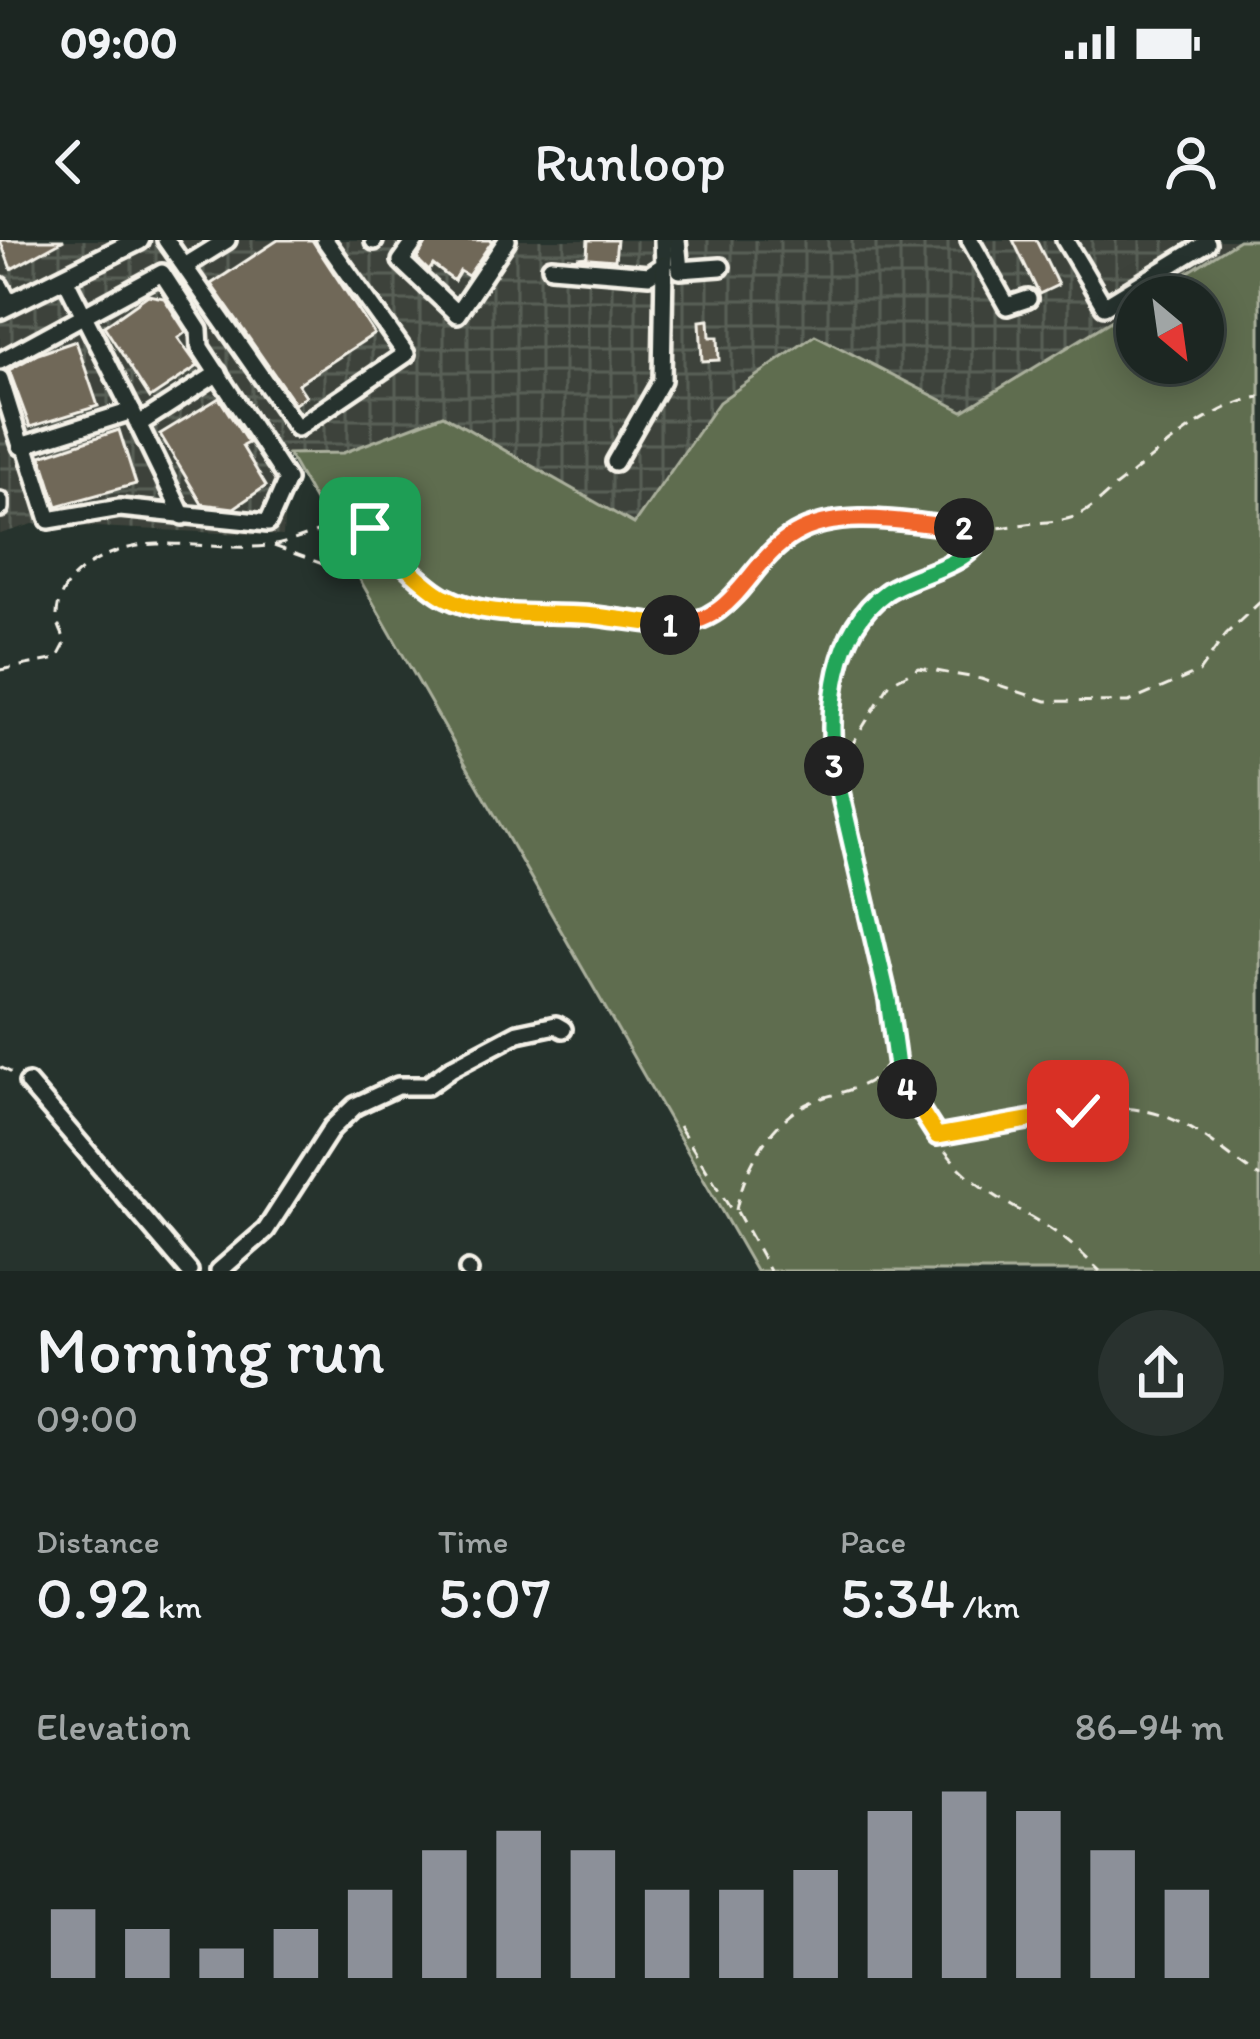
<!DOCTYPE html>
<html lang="en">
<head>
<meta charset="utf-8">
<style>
	body { margin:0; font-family:Itim,sans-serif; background:#29322f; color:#f1f3f6; height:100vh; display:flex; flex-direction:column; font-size:45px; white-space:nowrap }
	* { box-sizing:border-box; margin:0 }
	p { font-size:39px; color:#a0a5a5 }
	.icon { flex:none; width:66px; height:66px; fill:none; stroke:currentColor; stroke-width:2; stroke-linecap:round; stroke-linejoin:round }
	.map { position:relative; height:1031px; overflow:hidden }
	.panel { display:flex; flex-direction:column; background:#1c2622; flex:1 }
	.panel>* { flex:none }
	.needle { width:78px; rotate:151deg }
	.buttons { position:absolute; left:1116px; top:36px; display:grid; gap:24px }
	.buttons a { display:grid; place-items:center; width:108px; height:108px; border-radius:50%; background:#1c2622; box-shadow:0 6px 30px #0003,0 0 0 3px #3a4340; font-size:60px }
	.pin { position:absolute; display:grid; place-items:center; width:102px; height:102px; color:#fff; margin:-51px; border-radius:24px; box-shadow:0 6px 18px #0006 }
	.km { position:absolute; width:60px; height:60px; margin:-30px; border-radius:50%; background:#222; color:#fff; font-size:33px; line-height:60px; text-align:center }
	.round { display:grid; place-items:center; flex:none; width:126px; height:126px; border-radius:63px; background:#29322f }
	.overview { display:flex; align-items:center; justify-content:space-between; height:204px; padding:0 36px }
	h1 { font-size:66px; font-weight:600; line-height:90px }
	.stats { display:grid; grid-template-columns:repeat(3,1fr); gap:18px; height:204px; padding:12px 36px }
	.stats div { display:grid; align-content:center }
	.stats b { font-size:60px; font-weight:600 }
	.stats small { font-size:33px; font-weight:400 }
	.stats p { font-size:33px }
	.chart { height:336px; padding:24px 36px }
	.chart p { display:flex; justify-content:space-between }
	.chart svg { width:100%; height:216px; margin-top:12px; stroke:#8c9099; stroke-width:6 }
	.status { display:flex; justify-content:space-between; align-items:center; height:84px; padding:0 60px; background:#1c2622; direction:ltr }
	.status svg { height:33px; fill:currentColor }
	header { display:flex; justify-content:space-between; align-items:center; height:156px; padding:0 36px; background:#1c2622; font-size:54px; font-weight:600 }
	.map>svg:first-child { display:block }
	.industrial { fill:url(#industrial-grid) }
	.green { fill:#5f6d4f; stroke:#aaaf9c; stroke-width:3 }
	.building { fill:#706759; stroke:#f4f1e8; stroke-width:3 }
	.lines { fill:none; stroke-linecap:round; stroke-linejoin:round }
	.minor-casing { stroke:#f4f1e8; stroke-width:24 }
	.major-casing { stroke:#f4f1e8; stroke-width:27 }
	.path { stroke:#f4f1e8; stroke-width:3; stroke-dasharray:12 9; stroke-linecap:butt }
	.minor { stroke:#26332d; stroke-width:15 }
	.major { stroke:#26332d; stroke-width:18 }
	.split-1-casing { stroke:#fff; stroke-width:24 }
	.split-2-casing { stroke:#fff; stroke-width:24 }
	.split-3-casing { stroke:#fff; stroke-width:24 }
	.split-4-casing { stroke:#fff; stroke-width:24 }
	.split-5-casing { stroke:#fff; stroke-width:24 }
	.split-1 { stroke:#f5b400; stroke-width:15 }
	.split-2 { stroke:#f0652b; stroke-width:15 }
	.split-3 { stroke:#22a559; stroke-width:15 }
	.split-4 { stroke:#22a559; stroke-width:15 }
	.split-5 { stroke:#f5b400; stroke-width:15 }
</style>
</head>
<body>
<div class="status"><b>09:00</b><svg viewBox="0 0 49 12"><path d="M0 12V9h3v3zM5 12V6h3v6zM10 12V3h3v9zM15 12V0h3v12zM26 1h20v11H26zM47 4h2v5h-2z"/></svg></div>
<header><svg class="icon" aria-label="back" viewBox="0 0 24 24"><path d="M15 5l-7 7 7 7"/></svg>Runloop<svg class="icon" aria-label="person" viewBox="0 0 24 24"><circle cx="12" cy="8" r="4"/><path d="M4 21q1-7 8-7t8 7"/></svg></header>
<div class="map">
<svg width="1260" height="1031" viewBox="0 0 1260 1031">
	<defs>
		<pattern id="industrial-grid" width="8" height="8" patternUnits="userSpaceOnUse" patternTransform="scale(3)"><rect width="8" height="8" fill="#3c433a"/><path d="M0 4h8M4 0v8" fill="none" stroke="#595f56"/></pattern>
	</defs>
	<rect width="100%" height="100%" fill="#26332d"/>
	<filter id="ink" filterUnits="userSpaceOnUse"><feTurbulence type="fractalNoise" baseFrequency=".00833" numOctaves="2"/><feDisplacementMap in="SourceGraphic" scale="24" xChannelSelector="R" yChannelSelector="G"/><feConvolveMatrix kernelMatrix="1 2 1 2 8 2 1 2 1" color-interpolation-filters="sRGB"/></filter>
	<g filter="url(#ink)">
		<path class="industrial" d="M0 0H1239L1149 57H1137V65L964 171 815 95 719 162 634 284 443 175 343 213H288L283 296 33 284 0 294Z"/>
		<path class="green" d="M1239 0H1260V1031H756L288 214 343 213 443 175 634 284 719 162 815 95 963 171 1137 65V123H1203V57H1149Z"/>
		<g class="building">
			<path d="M0 0H64L11 29Z"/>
			<path d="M278 0H312L374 94 298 144 306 156 295 164 211 44Z"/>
			<path d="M428 0H493L468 36 460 31 454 41 433 25 429 31 417 19Z"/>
			<path d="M588 0H617L615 20 577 17 587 16Z"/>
			<path d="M1013 0H1036L1058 45 1039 54Z"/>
			<path d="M148 55 164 58 186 92 178 98 198 126 150 158 104 86Z"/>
			<path d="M709 80 710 97H718L719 120 702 121 700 81Z"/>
			<path d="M76 101 98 166 30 187 9 130 38 114Z"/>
			<path d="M219 158 248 203 242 206 266 246 234 268 202 264 160 194Z"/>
			<path d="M119 190 136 244 57 266 41 216Z"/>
		</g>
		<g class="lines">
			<g class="minor-casing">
				<g id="minor">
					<path d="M166 0 297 188 406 114 325 0"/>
					<path d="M416 0 401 21 457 74 507 0"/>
					<path d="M677 0 680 30 721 27"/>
					<path d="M970 0 1007 66 1028 59"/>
					<path d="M1065 0 1104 66 1207 3 1205 0"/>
					<path d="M374 1V0"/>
					<path d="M185 26 227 0"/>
					<path d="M551 27 649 35 664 25 663 0"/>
					<path d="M0 46 10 65"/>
					<path d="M0 121 162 33 199 90 200 107 287 240 268 283 120 268 49 280 25 204"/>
					<path d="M0 139 21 206 132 171 65 38"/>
					<path d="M132 171 183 276"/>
					<path d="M139 184 218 133"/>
					<path d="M615 222 662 140 664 25"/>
					<path d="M0 261V268"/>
					<path d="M28 843 189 1031"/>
					<path d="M468 1030 469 1031"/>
					<path d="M219 1031 266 990 332 888 355 866 398 846H427L452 828 518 793 556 785 563 789"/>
				</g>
			</g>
			<g class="major-casing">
				<path id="major" d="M0 69 139 0"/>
			</g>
			<g class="path">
				<path d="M984 291C971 335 873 333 847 400 803 511 866 647 887 757 892 782 889 816 900 838 915 868 938 906 961 929 987 955 1021 970 1052 990 1069 1001 1085 1017 1100 1031"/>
				<path d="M274 306 328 326 335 323 328 292"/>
				<path d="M0 430 57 419 66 402C63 395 57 384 57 376 57 330 116 305 157 304 197 303 235 311 275 305 291 303 346 280 352 281 372 283 421 341 440 355 468 377 555 374 592 376 619 379 645 385 673 385 739 385 752 308 809 288 862 269 925 288 980 289 998 289 1017 285 1034 283 1049 282 1065 281 1079 275 1092 269 1104 256 1115 247 1158 214 1206 167 1260 157"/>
				<path d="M833 519 848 511 890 443 919 428 981 439 1046 461 1129 462 1199 432 1226 394 1260 362"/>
				<path d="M0 827 16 835"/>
				<path d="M679 886 730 968 736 970 770 1031"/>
				<path d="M941 895C1007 885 1100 853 1164 876 1201 889 1228 917 1260 937"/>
				<path d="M736 970C744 929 771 879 811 862 844 849 872 851 893 817"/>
			</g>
			<use href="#minor" class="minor"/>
			<use href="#major" class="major"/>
		</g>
	</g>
	<g class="lines" filter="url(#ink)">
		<g class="split-1-casing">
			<path id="split-1" d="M370 288C382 305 428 349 445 357 489 380 547 371 595 376 620 379 645 383 670 385"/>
		</g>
		<g class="split-2-casing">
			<path id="split-2" d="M670 385C738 384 745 323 795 294 843 267 912 284 964 288"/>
		</g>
		<g class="split-3-casing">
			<path id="split-3" d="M834 526C828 468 833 390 885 353 914 332 973 328 984 289L964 288"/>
		</g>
		<g class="split-4-casing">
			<path id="split-4" d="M834 526 888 759 898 834 907 849"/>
		</g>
		<g class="split-5-casing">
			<path id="split-5" d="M907 849 937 896 1078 871"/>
		</g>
		<use href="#split-1" class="split-1"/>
		<use href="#split-2" class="split-2"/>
		<use href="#split-3" class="split-3"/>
		<use href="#split-4" class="split-4"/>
		<use href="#split-5" class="split-5"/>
	</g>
</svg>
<div class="buttons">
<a><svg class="needle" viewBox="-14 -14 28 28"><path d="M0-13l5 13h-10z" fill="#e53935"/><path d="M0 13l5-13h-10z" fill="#a0a5a5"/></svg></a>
</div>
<div class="pin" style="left:370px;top:288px;background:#1e9e55"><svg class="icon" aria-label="arrive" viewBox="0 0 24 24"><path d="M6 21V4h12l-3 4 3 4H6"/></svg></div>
<div class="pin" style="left:1078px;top:871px;background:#d93025"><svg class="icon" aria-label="check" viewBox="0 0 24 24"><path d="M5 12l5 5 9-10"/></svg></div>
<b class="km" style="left:670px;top:385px">1</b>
<b class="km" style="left:964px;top:288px">2</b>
<b class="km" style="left:834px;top:526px">3</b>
<b class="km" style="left:907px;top:849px">4</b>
</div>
<section class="panel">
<div class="overview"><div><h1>Morning run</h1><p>09:00</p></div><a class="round"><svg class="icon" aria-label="share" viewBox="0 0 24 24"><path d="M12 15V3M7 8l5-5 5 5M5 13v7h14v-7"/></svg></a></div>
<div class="stats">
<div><p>Distance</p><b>0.92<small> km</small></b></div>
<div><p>Time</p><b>5:07</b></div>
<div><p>Pace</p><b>5:34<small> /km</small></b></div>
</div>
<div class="chart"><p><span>Elevation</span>86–94 m</p>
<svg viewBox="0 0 160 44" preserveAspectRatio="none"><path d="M5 44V30M15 44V34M25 44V38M35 44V34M45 44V26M55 44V18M65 44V14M75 44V18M85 44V26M95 44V26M105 44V22M115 44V10M125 44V6M135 44V10M145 44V18M155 44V26"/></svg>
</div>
</section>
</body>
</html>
